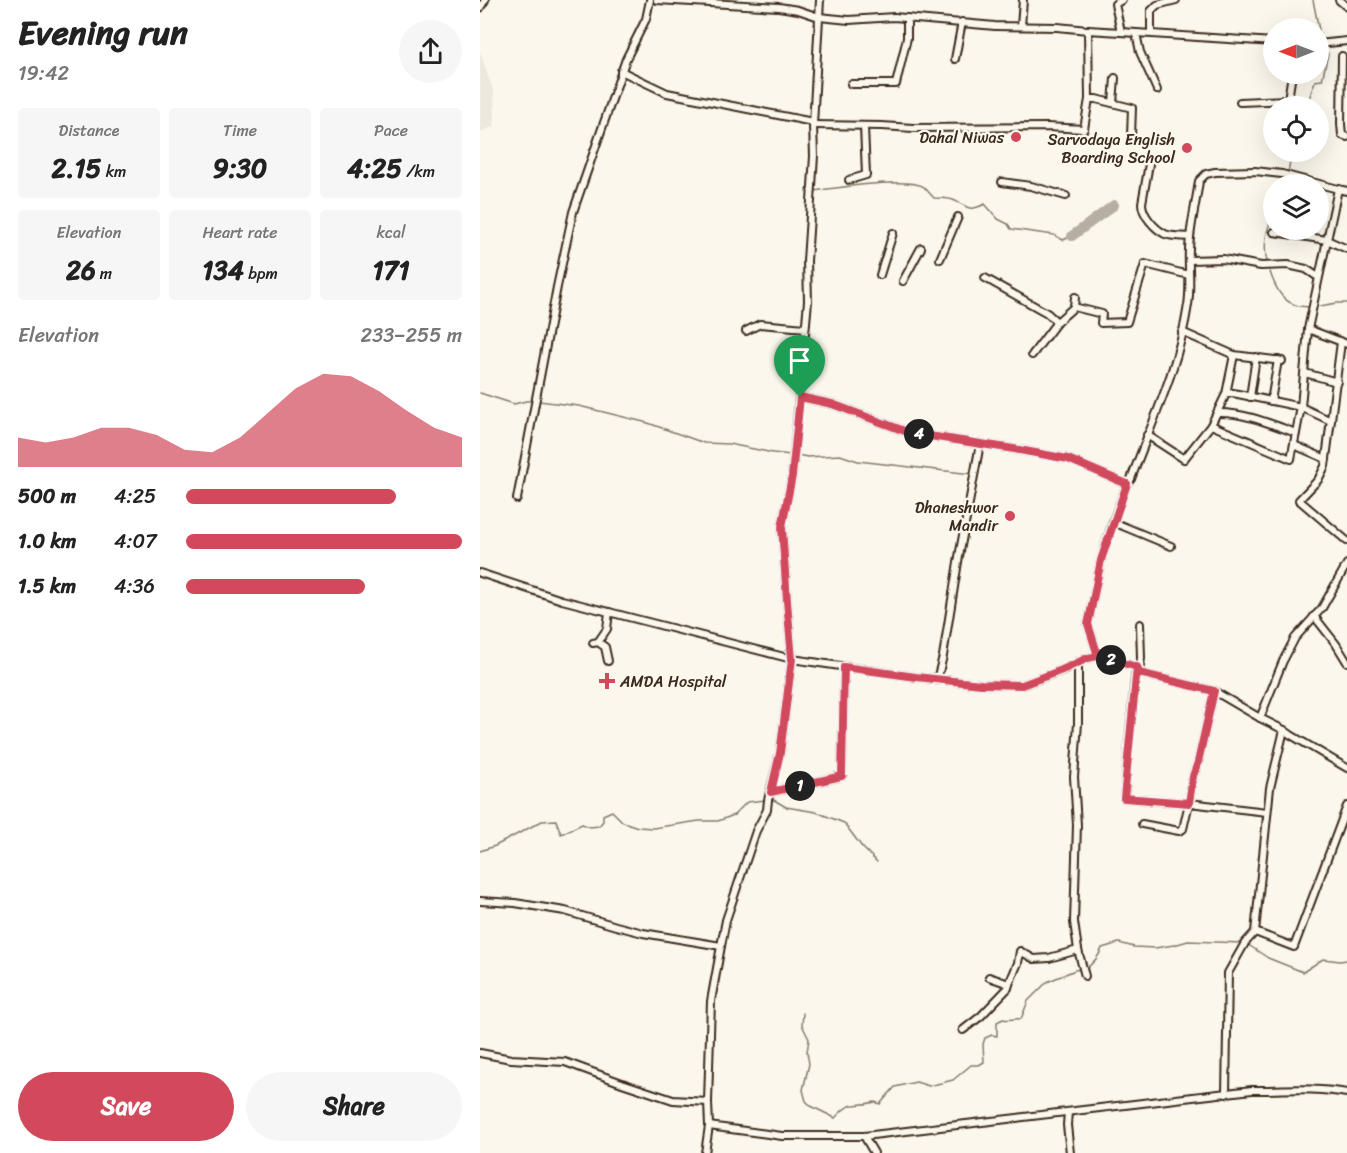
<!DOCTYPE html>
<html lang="en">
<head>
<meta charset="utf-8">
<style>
	body { margin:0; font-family:Sriracha,sans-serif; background:#f6f6f6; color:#222; height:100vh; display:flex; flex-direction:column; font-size:22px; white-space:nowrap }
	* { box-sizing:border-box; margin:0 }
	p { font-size:20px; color:#767676 }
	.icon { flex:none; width:33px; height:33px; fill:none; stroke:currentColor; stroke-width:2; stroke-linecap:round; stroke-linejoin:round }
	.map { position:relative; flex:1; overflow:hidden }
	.details { display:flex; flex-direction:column; background:#fff; width:480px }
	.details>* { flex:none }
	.needle { width:39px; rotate:270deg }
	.controls { position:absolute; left:783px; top:18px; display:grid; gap:12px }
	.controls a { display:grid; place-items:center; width:66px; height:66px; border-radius:50%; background:#fff; box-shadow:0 6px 24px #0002; font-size:30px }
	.pin { position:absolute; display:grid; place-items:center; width:51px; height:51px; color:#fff; margin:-62px -26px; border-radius:50% 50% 50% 0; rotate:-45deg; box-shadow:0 0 6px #0007 }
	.pin .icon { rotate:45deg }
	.km { position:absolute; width:30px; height:30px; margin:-15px; border-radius:50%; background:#222; color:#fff; font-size:16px; line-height:30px; text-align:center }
	.round { display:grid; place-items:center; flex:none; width:63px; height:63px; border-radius:32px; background:#f6f6f6 }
	.head { display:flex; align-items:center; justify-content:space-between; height:102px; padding:0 18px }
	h1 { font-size:33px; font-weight:700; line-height:45px }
	.figures { display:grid; grid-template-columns:repeat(3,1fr); gap:9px; height:102px; padding:6px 18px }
	.figures div { display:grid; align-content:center; border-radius:6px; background:#f6f6f6; text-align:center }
	.figures b { font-size:26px; font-weight:700 }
	.figures small { font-size:16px; font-weight:400 }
	.figures p { font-size:16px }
	.chart { height:168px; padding:12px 18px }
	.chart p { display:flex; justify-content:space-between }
	.chart svg { width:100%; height:108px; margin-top:6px; fill:#d1495b; opacity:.7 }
	.action { display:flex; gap:12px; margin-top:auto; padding:12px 18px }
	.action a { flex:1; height:69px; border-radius:36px; background:#d1495b; color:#fff; font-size:24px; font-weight:700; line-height:69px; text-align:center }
	.action a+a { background:#f6f6f6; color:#222 }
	ul { padding:0 18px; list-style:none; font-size:20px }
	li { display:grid; grid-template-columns:96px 72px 1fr; align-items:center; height:45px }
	li i { height:15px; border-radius:8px; background:#d1495b }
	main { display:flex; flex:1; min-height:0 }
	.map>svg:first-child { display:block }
	.built { fill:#ede8dd }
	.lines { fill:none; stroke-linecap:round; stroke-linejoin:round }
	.stream { stroke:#85796d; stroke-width:1.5 }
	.river { stroke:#b6aea2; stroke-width:10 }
	.minor-casing { stroke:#3b2a1e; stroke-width:10 }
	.minor { stroke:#fbf7ec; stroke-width:6 }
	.route-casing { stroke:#fff; stroke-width:12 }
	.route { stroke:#d1495b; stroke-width:8 }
	.poi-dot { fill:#d1495b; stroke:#fbf7ec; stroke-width:2 }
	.labels { text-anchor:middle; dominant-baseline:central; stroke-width:4.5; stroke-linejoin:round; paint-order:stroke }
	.poi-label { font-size:16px; fill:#3b2a1e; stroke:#fbf7ec; text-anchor:end }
</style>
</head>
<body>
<main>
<section class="details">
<div class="head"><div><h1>Evening run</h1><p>19:42</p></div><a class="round"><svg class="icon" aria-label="share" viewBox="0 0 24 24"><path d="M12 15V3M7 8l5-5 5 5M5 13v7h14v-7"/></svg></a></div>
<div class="figures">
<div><p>Distance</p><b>2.15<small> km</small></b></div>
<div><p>Time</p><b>9:30</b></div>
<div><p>Pace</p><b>4:25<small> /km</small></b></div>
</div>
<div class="figures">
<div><p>Elevation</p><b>26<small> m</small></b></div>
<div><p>Heart rate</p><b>134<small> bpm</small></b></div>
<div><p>kcal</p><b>171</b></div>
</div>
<div class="chart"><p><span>Elevation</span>233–255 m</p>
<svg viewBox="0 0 160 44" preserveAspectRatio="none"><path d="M0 44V32L10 34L20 32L30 28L40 28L50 31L60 37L70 38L80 32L90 22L100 12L110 6L120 7L130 13L140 21L150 28L160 32V44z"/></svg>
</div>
<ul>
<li><b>500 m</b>4:25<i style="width:76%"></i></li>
<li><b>1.0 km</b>4:07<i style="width:100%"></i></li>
<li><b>1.5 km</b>4:36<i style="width:65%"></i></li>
</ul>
<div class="action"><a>Save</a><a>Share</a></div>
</section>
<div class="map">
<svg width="867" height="1153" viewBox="0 0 867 1153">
	<rect width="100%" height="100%" fill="#fbf7ec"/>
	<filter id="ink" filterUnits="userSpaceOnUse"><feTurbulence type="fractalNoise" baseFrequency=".0167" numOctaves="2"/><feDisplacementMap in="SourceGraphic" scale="12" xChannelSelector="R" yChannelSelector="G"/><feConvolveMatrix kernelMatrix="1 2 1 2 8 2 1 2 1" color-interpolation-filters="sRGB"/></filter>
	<g filter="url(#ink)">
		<path class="built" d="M0 52 14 93 15 121 13 127 0 132Z"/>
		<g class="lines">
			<g class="stream">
				<path d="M833 0 841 40"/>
				<path d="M830 106V96L835 81 842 80 848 54 845 47"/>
				<path d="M808 173 811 156 814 152"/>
				<path d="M804 184 805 181"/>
				<path d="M334 191C354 188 429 177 444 187 447 190 451 195 454 198 460 198 468 198 473 200 489 206 486 213 505 204L518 219 528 224 531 229 574 235 583 240 592 236"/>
				<path d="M787 262C783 244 786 230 794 214"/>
				<path d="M789 269C796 291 804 307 829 307"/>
				<path d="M840 306 857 303H867"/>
				<path d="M0 393 34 404 46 401H54"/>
				<path d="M59 401 99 406 168 423 224 443 249 444 293 453 311 455"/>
				<path d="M316 455 328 457 360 455 378 461 492 474"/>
				<path d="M290 800H294L306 807 336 812 364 823 382 847 397 862"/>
				<path d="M0 851 15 846 62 821 76 820 81 834 102 824 110 827 119 826 123 821V815L132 811 143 822 158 827 173 828 219 821H238L254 815 267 802 286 800"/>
				<path d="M767 944 788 958 823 972 843 959 860 961 867 960"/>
				<path d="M607 968C614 962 619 957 622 948L639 943 654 947 675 948 694 945 708 941 763 943"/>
				<path d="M323 1013 322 1025 329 1039 327 1052 329 1064 323 1090 326 1101 331 1106 355 1118C373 1098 373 1108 395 1102L400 1104 415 1087 436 1082 449 1086 473 1080 491 1065H499L504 1062 503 1044 505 1038 512 1035 517 1036V1022L523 1019C529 1021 534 1018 541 1019L548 1001 567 982 595 970 602 969"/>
			</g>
			<path class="river" d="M592 236 634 205"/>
			<g class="minor-casing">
				<g id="minor">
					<path d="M177 0 299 7 318 10 339 17 369 20 414 17 515 26 577 27 608 30"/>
					<path d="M642 0 635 4 641 32 794 42"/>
					<path d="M859 0 867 7"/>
					<path d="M0 8 5 0"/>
					<path d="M541 26 543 0"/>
					<path d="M656 33 660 52 677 90"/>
					<path d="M671 33V11L677 5 696 0"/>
					<path d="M838 44 867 41"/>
					<path d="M862 56 861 124 862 135 867 137"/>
					<path d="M475 59 482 22"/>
					<path d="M141 71 187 93 333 122"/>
					<path d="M371 84H416L427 38V18"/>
					<path d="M609 99H616L652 108 651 136"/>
					<path d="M760 102 808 100"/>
					<path d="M633 103 635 78"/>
					<path d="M807 106 812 74"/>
					<path d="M333 125 402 126 433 128 567 127 604 129 609 99 608 30 641 32"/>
					<path d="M669 164 662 203C662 215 675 229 685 234 692 237 703 236 710 237"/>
					<path d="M369 180 386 175 384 126"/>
					<path d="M522 182 551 186 586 196"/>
					<path d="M867 191 858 189 847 240 867 249"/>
					<path d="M460 259 478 217"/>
					<path d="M710 260 743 259 781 266 808 265 826 269 838 277"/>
					<path d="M400 275 413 233"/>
					<path d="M505 278 567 313 577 322"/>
					<path d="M423 281 441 248"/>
					<path d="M595 297 594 307 622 314 621 323 647 322 665 264 709 275"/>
					<path d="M828 329 867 344"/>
					<path d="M266 331 280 324 325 328"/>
					<path d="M702 332 754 355 802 361"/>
					<path d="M861 342 845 466 838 480 819 500 867 541"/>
					<path d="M552 355 577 322 594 307"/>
					<path d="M825 373 857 382"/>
					<path d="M746 394 754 355"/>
					<path d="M320 397 352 404 430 433 534 449 588 459 647 484"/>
					<path d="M770 397 776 357"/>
					<path d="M791 401 798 360"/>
					<path d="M737 413C764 412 791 424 816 433"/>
					<path d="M731 425 746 394 753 393 821 407 851 421"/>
					<path d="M667 435 704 459 731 425 811 459 821 407 828 329 847 240 794 232"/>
					<path d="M814 445 846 459"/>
					<path d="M37 499 77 287 93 212 146 59 166 19 170 0"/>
					<path d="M633 522 691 546"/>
					<path d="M0 573 82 600 312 659 436 677 501 684 542 685 583 670 608 658 618 656 657 667 659 673 734 691 780 718 804 730 811 735 867 768"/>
					<path d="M834 616 856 644 867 662"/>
					<path d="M118 642 125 647 128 661"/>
					<path d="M113 643 118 642 127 629 129 612"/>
					<path d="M618 656 608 624 610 615 621 560 633 522 647 484 651 479C672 422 699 366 708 305 711 287 708 267 709 249 710 227 716 203 719 181L726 174 735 172 775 171 802 174 858 189"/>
					<path d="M598 662V723L594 777 597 825 594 922 598 950 605 976"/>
					<path d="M656 668 644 798 709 803 713 776 718 762 734 691"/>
					<path d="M659 672 661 658 660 624"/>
					<path d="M457 680 463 656 478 562 500 444"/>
					<path d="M780 718 803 661 815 638 842 608 867 564"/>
					<path d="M291 792 362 776 364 667"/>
					<path d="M662 824 699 831 703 829 709 803 787 812"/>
					<path d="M0 901 35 903 85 911 136 926 163 933 241 946"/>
					<path d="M775 932 814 947 867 806"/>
					<path d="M529 984 538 963 540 951 554 959 569 958 598 950"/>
					<path d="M483 1030 501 1016 528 988 529 984 509 977"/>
					<path d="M0 1053 31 1059 85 1062 142 1083 193 1100 228 1102"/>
					<path d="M746 1094 748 973 765 943 775 932 790 788 804 730"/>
					<path d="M588 1112 587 1125 590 1153"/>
					<path d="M229 1126 302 1136H384L772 1090C803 1090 836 1087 867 1093"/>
					<path d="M384 1136 394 1153"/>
					<path d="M225 1153 229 1126 228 1102 231 1001 241 946 246 920 276 831 287 810 288 800 300 753 312 659 307 601 302 527 312 476 328 301 327 261 334 156 333 125 340 0"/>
				</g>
			</g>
			<use href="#minor" class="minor"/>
		</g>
	</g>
	<g class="lines" filter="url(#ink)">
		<g class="route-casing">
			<path id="route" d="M320 397 312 476 302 527 307 601 312 659 300 753 291 792 362 776 364 667 436 677 501 684 542 685 582 670 608 658 618 656 657 667 659 673 734 691 718 762 713 776 709 803 644 798 657 667 618 656 608 624 610 615 621 560 647 484 588 459 534 449 430 433 352 404 320 397"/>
		</g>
		<use href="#route" class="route"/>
	</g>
	<g class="poi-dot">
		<circle cx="536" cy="137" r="6"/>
		<circle cx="707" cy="148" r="6"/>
		<circle cx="530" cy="516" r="6"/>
		<path d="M124 672h6v6h6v6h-6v6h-6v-6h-6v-6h6z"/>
	</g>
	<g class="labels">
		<g class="poi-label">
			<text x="524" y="137">Dahal Niwas</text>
			<text x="695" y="139">Sarvodaya English<tspan x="695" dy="18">Boarding School</tspan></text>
			<text x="518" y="507">Dhaneshwor<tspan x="518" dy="18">Mandir</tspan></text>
			<text x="140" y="681" text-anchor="start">AMDA Hospital</text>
		</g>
	</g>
</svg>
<div class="controls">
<a><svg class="needle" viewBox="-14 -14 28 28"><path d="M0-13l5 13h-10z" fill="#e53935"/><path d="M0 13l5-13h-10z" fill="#767676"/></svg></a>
<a><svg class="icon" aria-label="locate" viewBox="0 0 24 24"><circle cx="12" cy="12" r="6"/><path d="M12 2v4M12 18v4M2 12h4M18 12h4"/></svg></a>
<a><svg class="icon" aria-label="layers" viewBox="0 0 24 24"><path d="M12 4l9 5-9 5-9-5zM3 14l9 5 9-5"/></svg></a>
</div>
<div class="pin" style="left:320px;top:397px;background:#1e9e55"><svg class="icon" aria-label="arrive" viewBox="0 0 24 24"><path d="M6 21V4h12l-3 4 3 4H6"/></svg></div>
<b class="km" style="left:320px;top:786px">1</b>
<b class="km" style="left:631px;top:660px">2</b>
<b class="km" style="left:439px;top:434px">4</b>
</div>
</main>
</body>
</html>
